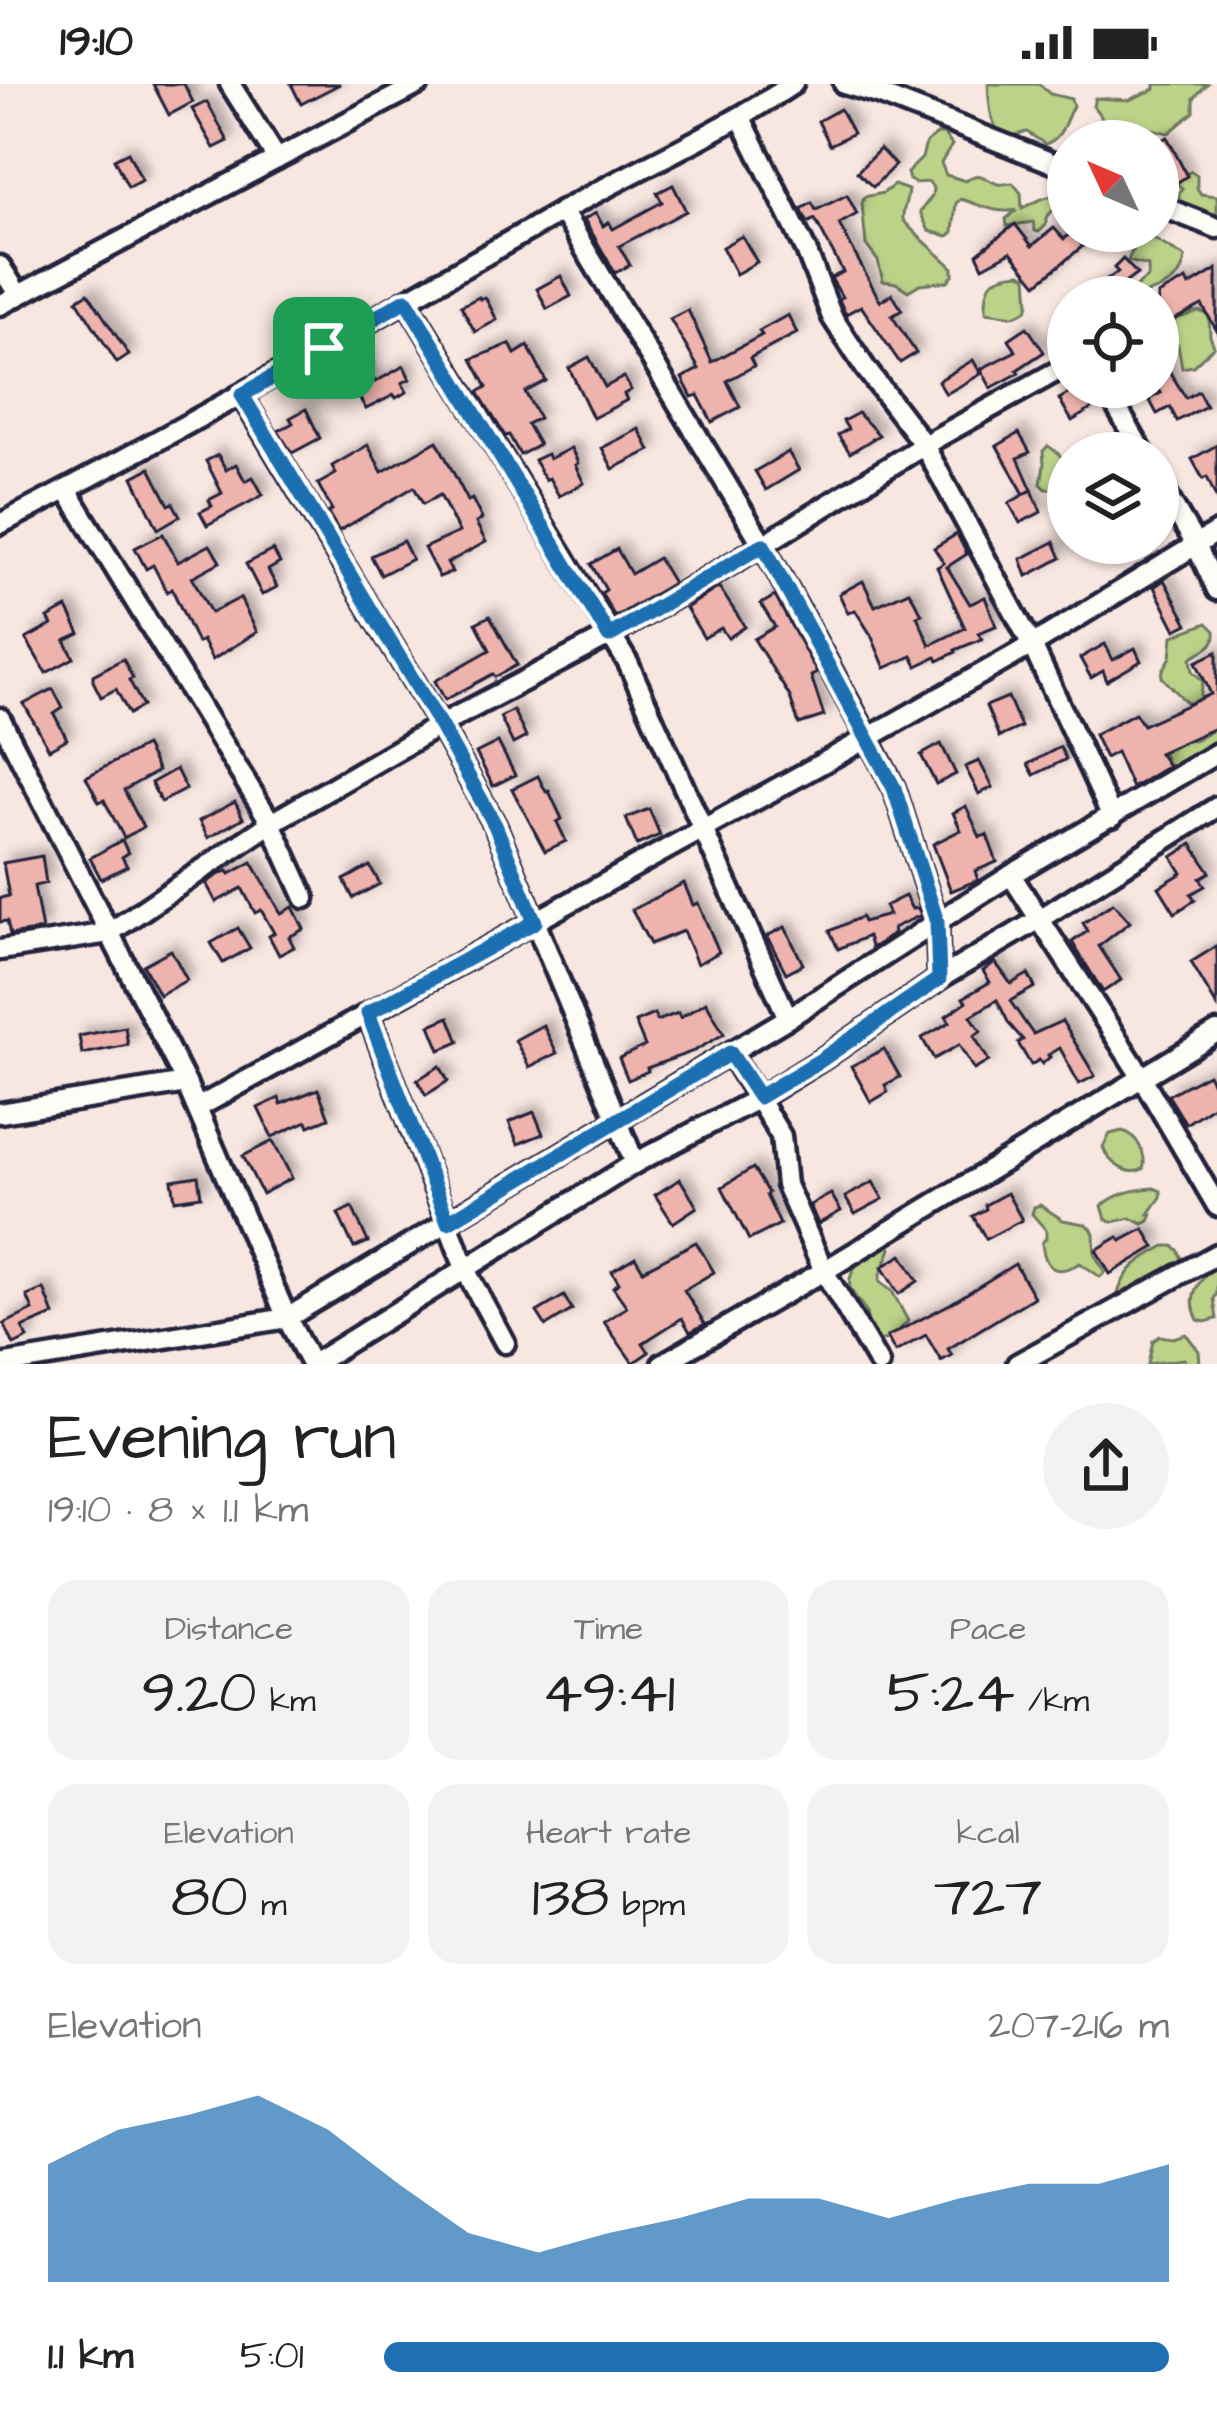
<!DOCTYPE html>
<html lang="en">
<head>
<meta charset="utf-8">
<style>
	body { margin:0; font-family:"Architects Daughter",sans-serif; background:#f2f2f2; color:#222; height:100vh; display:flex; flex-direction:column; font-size:45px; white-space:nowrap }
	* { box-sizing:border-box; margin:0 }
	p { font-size:39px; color:#767676 }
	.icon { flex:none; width:66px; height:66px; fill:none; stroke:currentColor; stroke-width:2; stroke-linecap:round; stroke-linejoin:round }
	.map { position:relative; height:1280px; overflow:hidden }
	.drawer { display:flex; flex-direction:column; background:#fff; flex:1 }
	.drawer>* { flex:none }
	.needle { width:78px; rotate:314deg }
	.fabs { position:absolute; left:1047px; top:36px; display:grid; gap:24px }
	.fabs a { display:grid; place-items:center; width:132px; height:132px; border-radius:50%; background:#fff; box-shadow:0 3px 9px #0004; font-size:60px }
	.pin { position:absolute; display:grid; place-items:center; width:102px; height:102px; color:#fff; margin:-51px; border-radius:24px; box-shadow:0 6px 18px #0006 }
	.round { display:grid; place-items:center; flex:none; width:126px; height:126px; border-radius:63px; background:#f2f2f2 }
	.summary { display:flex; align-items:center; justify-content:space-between; height:204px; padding:0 48px }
	h1 { font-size:66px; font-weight:600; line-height:90px }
	.stats { display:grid; grid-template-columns:repeat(3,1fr); gap:18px; height:204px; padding:12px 48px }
	.stats div { display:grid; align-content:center; border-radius:30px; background:#f2f2f2; text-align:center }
	.stats b { font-size:60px; font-weight:600 }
	.stats small { font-size:33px; font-weight:400 }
	.stats p { font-size:33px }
	.chart { height:336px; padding:24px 48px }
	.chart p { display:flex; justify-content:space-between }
	.chart svg { width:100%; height:216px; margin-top:12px; fill:#1f6fb2; opacity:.7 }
	ul { padding:0 48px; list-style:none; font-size:39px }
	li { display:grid; grid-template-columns:192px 144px 1fr; align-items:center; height:90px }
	li i { height:30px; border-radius:15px; background:#1f6fb2 }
	.status { display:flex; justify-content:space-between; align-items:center; height:84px; padding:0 60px; background:#fff; direction:ltr }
	.status svg { height:33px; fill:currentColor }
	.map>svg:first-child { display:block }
	.green { fill:#bcd288; stroke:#6f7a62; stroke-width:3 }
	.building { fill:#eeb3ad; stroke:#22223b; stroke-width:3; filter:url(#shadow) }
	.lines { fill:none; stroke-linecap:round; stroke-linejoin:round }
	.minor-casing { stroke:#22223b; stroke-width:27 }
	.minor { stroke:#fdfcf7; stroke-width:18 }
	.route-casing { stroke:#fff; stroke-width:24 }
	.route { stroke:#1f6fb2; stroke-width:15 }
</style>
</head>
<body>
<div class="status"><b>19:10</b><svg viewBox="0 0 49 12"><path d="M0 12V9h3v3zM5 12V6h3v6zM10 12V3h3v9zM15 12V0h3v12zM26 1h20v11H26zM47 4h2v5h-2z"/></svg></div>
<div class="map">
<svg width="1217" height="1280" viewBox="0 0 1217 1280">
	<defs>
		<filter id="shadow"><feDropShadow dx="7" dy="-7" stdDeviation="6" flood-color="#0004"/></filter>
	</defs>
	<rect width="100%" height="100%" fill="#f8e6e1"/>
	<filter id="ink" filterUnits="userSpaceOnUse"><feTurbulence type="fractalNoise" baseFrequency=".00833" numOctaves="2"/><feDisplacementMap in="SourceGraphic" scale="24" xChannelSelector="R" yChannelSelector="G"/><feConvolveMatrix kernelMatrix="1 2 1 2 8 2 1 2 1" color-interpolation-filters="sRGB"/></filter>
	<g filter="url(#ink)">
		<g class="green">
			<path d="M988 0H1039L1050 10 1071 15 1073 22C1065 36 1062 56 1045 60L1027 48C1020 49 1013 53 1005 51 989 47 989 13 988 0Z"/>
			<path d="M1155 0H1207L1194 14V28L1169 49C1145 45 1147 37 1126 57H1078L1090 53 1105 38 1093 22 1095 14 1129 16 1155 5Z"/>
			<path d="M937 50H944L952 61 941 79 946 91 966 97C980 85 985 96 998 100 1003 101 1008 99 1013 99L1021 109 1022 124C1036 118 1047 110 1062 112L1063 118 1047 132 1046 141 1039 148 1035 147 1033 138 1007 142 1006 135 1017 126C996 130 980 121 961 115L956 119 953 148 948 152 929 147 920 128 932 112 933 104 929 98 915 99 909 96 907 89 922 74 926 59Z"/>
			<path d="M1191 87 1197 91V104L1201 110 1217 112V137L1179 121V108L1182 104 1177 100 1180 94Z"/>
			<path d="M894 101 908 106C908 115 902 126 903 135 905 142 946 176 953 184V191L948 197 920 200 908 207 896 199 883 197 878 177 866 161 862 120 864 113 883 109Z"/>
			<path d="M1150 153 1185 173C1182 210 1134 213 1106 213L1132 206 1148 193V182L1128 177C1131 166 1140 156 1150 153Z"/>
			<path d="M1021 189 1027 192 1029 220 1027 226 1014 232 986 228C985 199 991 191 1021 189Z"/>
			<path d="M1199 227 1209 231 1210 252 1214 262 1193 282 1182 284 1178 261 1169 246 1171 237Z"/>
			<path d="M1048 362C1067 373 1070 386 1067 406L1046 405 1041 400 1044 380 1043 367Z"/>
			<path d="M1207 539 1215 547C1217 565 1202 565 1191 574L1193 587 1203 597 1200 617 1187 619 1162 593 1163 586 1171 573 1173 552Z"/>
			<path d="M1217 629V666L1178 687 1167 679 1162 667 1174 655 1194 657 1211 647Z"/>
			<path d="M1122 1047C1136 1049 1148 1072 1143 1085 1128 1093 1108 1079 1103 1063L1110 1050Z"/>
			<path d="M1154 1104 1161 1107V1113L1149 1130H1152L1149 1137 1143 1140 1131 1134 1113 1138 1106 1135 1102 1122C1116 1109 1136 1105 1154 1104Z"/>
			<path d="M1040 1121 1063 1136 1085 1140 1091 1144 1094 1150 1095 1171 1105 1188 1100 1193 1080 1179C1057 1192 1045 1187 1042 1159L1046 1154V1146L1032 1130 1034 1123Z"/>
			<path d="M882 1157 888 1158 891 1165 880 1191V1198L892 1207 908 1237C898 1247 890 1259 875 1256 867 1245 869 1240 866 1229 863 1220 853 1213 850 1203 846 1188 869 1163 882 1157Z"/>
			<path d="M1165 1162H1173L1178 1166 1184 1179 1123 1219 1117 1213C1124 1185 1140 1175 1165 1162Z"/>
			<path d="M1217 1181V1209L1214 1215 1217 1235 1205 1238 1198 1236C1186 1212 1198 1196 1217 1181Z"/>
			<path d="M1186 1250 1199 1267 1200 1280H1186L1184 1275 1148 1280 1153 1257 1160 1252 1173 1254Z"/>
		</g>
		<g class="building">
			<path d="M153 0H184L193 18 169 31Z"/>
			<path d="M291 0H340L301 20Z"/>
			<path d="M207 18 228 57 214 64 192 25Z"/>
			<path d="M840 25 853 49 830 61 818 37Z"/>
			<path d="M1167 53 1187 92 1175 100 1158 73V58Z"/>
			<path d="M880 65 895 81 873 103 857 88Z"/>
			<path d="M128 68 142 96 128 103 114 75Z"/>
			<path d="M673 101 686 127 619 162 630 181 615 189 584 135 596 129 603 142 609 138 613 145 662 118 657 109Z"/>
			<path d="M847 111 857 130 839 140 880 217 892 210 902 226 892 232 916 269 900 279 861 222 846 230 844 227 839 215 842 213 831 194 843 188 815 135 808 139 801 125 812 119 816 126Z"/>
			<path d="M1015 140 1032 162 1054 144 1064 155 1072 149 1083 162 1037 200 1011 168 983 183 977 170Z"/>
			<path d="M742 152 757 178 736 190 722 163Z"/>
			<path d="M1123 175 1137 190 1106 213H1083L1118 188 1114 184Z"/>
			<path d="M1217 185V247L1202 221 1158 244V211L1186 196 1189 202Z"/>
			<path d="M561 192 571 212 547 225 537 205Z"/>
			<path d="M88 209 129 271 117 279 77 216Z"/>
			<path d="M479 213 480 215 485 213 497 236 475 248 461 222Z"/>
			<path d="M688 226 712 278 762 251 759 247 788 231 797 249 750 274 754 282 727 297 740 323 712 338 698 311 692 313 682 294 699 285 670 235Z"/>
			<path d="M1027 243 1044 268 1017 286 1019 289 991 304 981 285 1016 267 1009 255Z"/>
			<path d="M510 260 515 270 528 262 546 297 525 308 539 334 527 340 539 361 520 371 509 351 505 352 478 308 487 303 472 275Z"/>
			<path d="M1158 269 1186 314 1198 307 1206 322 1177 337 1170 323 1157 330 1149 315 1161 309 1158 305Z"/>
			<path d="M361 272 375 298 404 282 410 295 402 299 407 308 396 314 394 311 366 325 341 283Z"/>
			<path d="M589 273 605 303 624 293 631 306 624 310 627 316 593 334 569 284Z"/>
			<path d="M973 276 981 290 946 310 938 297Z"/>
			<path d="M1080 303H1085L1096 322 1072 337 1059 315Z"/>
			<path d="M306 325 320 354 292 369 278 347 293 339 290 334Z"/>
			<path d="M858 329 879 351 850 369 838 351 848 345 843 337Z"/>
			<path d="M639 345 650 366 613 385 602 364Z"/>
			<path d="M1019 349 1030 368 1018 374 1032 406 1024 410 997 362Z"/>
			<path d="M437 357 468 417 472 415 482 435 476 439 486 458 447 479 452 488 439 493 424 464 459 448 440 411 423 420 414 403 339 447 328 429 332 426 318 400 336 390 332 382 368 361 382 388Z"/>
			<path d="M1217 361V416L1207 393 1203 395 1192 375Z"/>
			<path d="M571 364 578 379 575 381 584 399 559 412 549 394 545 396 534 376 547 370 549 375Z"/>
			<path d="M788 368 799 386 766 406 755 387Z"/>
			<path d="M218 371 226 386 236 380 245 397 253 393 263 411 207 441 200 428 212 422 209 416 222 409 206 377Z"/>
			<path d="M150 384 169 421 173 419 180 432 158 445 133 393Z"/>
			<path d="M1032 406 1041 428 1020 439 1009 419Z"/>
			<path d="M163 450 178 478 210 461 220 478 192 493 211 529 240 514 257 548 212 576 202 556 197 559 172 505 167 508 153 481 146 485 135 464Z"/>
			<path d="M957 450 967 470 947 483 970 520 985 513 996 542 978 549 982 555 955 566 956 568 938 577 936 573 917 582 912 572 885 584 871 551 855 526 848 529 839 510 863 497 875 522 909 507 922 530 917 532 930 561 965 544 937 483 944 479 934 464Z"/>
			<path d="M403 457 412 475 381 491 371 472Z"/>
			<path d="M1054 458 1061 474 1027 492 1021 475Z"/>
			<path d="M617 465 631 490 658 474 673 499 615 533 601 509 606 506 591 480Z"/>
			<path d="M273 466 280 479 268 486 277 503 262 511 246 480Z"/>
			<path d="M1164 496 1188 540 1176 546 1154 503Z"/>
			<path d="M719 503 745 543 728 554 721 544 704 554 686 524Z"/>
			<path d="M775 512 817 589 811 592 824 632 799 640 790 613 754 555 775 543 761 520Z"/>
			<path d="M67 524 80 550 65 557 74 574 46 589 26 555 52 541 48 534Z"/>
			<path d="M490 532 517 581 495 593 493 590 445 616 435 597 490 566 476 539Z"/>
			<path d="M1105 560 1113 576 1135 564 1141 577 1107 597 1103 587 1091 594 1080 574Z"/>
			<path d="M1217 568V643L1159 669 1168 682 1132 704 1116 668 1105 674 1094 651 1135 629 1143 641 1211 610 1196 578Z"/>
			<path d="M123 575 133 594 129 596 143 622 129 630 116 605 101 613 93 597V591Z"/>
			<path d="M53 605 63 624 54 630 67 655 49 665 24 620Z"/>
			<path d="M1008 613 1021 643 999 653 986 622Z"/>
			<path d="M513 626 526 653 513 660 500 633Z"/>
			<path d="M498 658 515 691 493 702 476 669Z"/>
			<path d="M941 660 956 690 936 700 921 671Z"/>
			<path d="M145 662 158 687 124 706 143 743 124 754 104 716 99 718 86 693Z"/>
			<path d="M1060 663 1066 675 1034 691 1028 680Z"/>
			<path d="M979 677 993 703 979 710 965 683Z"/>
			<path d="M176 685 186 705 161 718 151 699Z"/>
			<path d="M538 692 546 708 549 707 562 735 557 738 566 757 545 767 512 705Z"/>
			<path d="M235 718 243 734 208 754 199 737Z"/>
			<path d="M966 722 980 753 987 751 997 778 975 787 978 796 951 807 933 760 961 746 953 729Z"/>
			<path d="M649 725 660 751 637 761 626 734Z"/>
			<path d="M122 756 128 769 122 773 127 782 101 795 90 774Z"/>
			<path d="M1192 760 1210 788 1200 794 1205 802 1191 810 1195 816 1175 829 1159 803 1182 789 1172 773Z"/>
			<path d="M42 772 46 799 34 802 42 846 10 851 7 837 0 838V814L9 812 3 779Z"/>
			<path d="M252 778 281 829 293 823 304 845 289 853 294 863 279 871 269 852 274 849 261 826 255 829 242 804 216 818 206 799 220 790 228 787 230 790Z"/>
			<path d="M370 782 380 800 353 814 344 796Z"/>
			<path d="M684 799 693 821 698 819 719 868 697 880 683 847 650 860 632 826Z"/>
			<path d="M905 812 912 825 918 824 921 831 893 844 894 849 876 862 871 863 868 852 838 865 830 847 861 833 863 838 889 831 885 822Z"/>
			<path d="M1113 819 1130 838 1099 862 1121 896 1103 908 1072 858 1088 847 1083 839Z"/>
			<path d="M785 843 803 880 786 889 767 852Z"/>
			<path d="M238 844 250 864 223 879 211 859Z"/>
			<path d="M1217 862V922L1191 878Z"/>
			<path d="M171 866 187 896 159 911 143 881Z"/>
			<path d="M995 878 1011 900 1028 890 1035 903 1010 917 1033 950 1062 937 1095 992 1079 1000 1060 964 1048 971 1050 973 1042 980 1039 976 1031 981 1018 959 1023 956 1009 940 997 916 971 932 981 947 974 952 989 977 974 986 959 961 934 975 922 954 950 938 946 932 966 918 963 914 990 898 983 887Z"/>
			<path d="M706 918 724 950 694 967 647 984 648 987 628 996 619 974 645 962 635 938 654 930 657 937 678 929 680 934Z"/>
			<path d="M449 933 459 958 440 966 430 941Z"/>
			<path d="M543 941 557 969 529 983 515 956Z"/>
			<path d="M125 943 128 961 82 970 79 952Z"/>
			<path d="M884 965 900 993 885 1001 888 1008 871 1018 851 982Z"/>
			<path d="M440 982 448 997 426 1011 417 996Z"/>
			<path d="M1208 990 1217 1007V1019L1186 1040 1168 1011Z"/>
			<path d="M318 1005 329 1034 309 1042 307 1037 272 1053 258 1024 279 1014 281 1020Z"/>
			<path d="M534 1028 543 1050 518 1060 509 1038Z"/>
			<path d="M273 1057 292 1094 262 1110 243 1072Z"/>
			<path d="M753 1084 768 1109 766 1111 780 1140 749 1156 722 1103Z"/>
			<path d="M198 1092 201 1112 175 1116 172 1096Z"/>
			<path d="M680 1095 697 1123 673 1139 655 1111Z"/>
			<path d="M873 1098 883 1115 855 1130 845 1113Z"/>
			<path d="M1007 1109 1022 1136 986 1155 973 1132 986 1125 985 1121Z"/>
			<path d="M831 1110 841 1127 818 1140 810 1121Z"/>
			<path d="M352 1123 368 1158 354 1164 338 1130Z"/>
			<path d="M1144 1145 1155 1163 1110 1190 1096 1166 1118 1153 1121 1157Z"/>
			<path d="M696 1158 714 1188 684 1206 705 1240 690 1248 682 1234 643 1259 649 1268 633 1279 604 1238 627 1223 613 1203 619 1199 612 1187 635 1173 643 1186Z"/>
			<path d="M902 1171 918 1197 899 1210 882 1183Z"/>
			<path d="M1015 1180 1034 1213 948 1265 952 1271 941 1277 926 1251 895 1268 887 1253 950 1220Z"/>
			<path d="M44 1205 54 1231 22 1244 28 1254 14 1261 4 1240 33 1226 27 1212Z"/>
			<path d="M564 1212 572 1226 546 1242 537 1228Z"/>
		</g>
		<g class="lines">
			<g class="minor-casing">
				<g id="minor">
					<path d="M230 0 277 75"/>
					<path d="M844 0 878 10 1068 85"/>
					<path d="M741 34 806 166 832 233 866 285 924 361 1032 561 1112 733"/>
					<path d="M1158 121 1217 144"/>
					<path d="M0 182 18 210"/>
					<path d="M406 216 628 579 788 934"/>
					<path d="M0 221 419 0"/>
					<path d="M1105 303 1143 369"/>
					<path d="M241 311 440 641 495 741 635 1079"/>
					<path d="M1158 396 1196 461 1217 506"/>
					<path d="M67 406 271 739 305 814"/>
					<path d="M0 440C188 344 369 237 552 133 632 87 716 51 793 0"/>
					<path d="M0 634 186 999 287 1234 311 1280"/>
					<path d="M1217 669 1011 791 1141 992 1217 1122"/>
					<path d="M0 866 109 849 271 739 440 641 609 552 763 461 924 361 1068 281"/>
					<path d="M939 895 937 838 1011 791"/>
					<path d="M368 929 466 1187 505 1259"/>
					<path d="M730 969 781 1052 786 1101 824 1187 879 1280"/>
					<path d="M197 1024 868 654 1032 561 1217 448"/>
					<path d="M0 1029 186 999"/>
					<path d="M6 1280 287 1234 788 934 937 838 894 704 868 654 763 461 562 127"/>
					<path d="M313 1280 635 1079 759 1014 821 976 939 895 1038 836 1217 723"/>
					<path d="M662 1280 824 1187 1217 948"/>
					<path d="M1017 1280 1217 1170"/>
				</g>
			</g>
			<use href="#minor" class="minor"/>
		</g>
	</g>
	<g class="lines" filter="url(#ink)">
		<g class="route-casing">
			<path id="route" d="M406 216 609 552 763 461 894 704 937 838 939 895 821 976 759 1013 730 969 448 1138 368 929 535 838 495 741 440 641 242 311Z"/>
		</g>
		<use href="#route" class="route"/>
	</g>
</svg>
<div class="fabs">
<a><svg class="needle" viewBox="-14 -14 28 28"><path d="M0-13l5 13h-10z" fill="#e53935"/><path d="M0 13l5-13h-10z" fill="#767676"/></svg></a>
<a><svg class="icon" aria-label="locate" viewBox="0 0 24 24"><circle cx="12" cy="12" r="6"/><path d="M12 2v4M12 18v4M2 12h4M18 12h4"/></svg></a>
<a><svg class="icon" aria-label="layers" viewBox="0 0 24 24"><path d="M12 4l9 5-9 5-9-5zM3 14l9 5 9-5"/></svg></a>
</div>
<div class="pin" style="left:324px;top:264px;background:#1e9e55"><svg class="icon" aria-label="arrive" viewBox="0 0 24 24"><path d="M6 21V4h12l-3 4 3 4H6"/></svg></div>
</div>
<section class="drawer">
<div class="summary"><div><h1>Evening run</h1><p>19:10 · 8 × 1.1 km</p></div><a class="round"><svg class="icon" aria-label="share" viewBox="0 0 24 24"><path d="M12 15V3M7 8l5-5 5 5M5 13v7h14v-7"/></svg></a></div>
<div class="stats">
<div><p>Distance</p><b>9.20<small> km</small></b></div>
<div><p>Time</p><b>49:41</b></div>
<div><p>Pace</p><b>5:24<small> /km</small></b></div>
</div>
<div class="stats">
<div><p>Elevation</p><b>80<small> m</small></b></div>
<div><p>Heart rate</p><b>138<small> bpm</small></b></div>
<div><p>kcal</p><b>727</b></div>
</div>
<div class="chart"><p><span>Elevation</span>207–216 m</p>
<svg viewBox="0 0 160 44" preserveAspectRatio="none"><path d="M0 44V20L10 13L20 10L30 6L40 13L50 24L60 34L70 38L80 34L90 31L100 27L110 27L120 31L130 27L140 24L150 24L160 20V44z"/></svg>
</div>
<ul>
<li><b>1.1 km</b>5:01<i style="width:100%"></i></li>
</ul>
</section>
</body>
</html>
